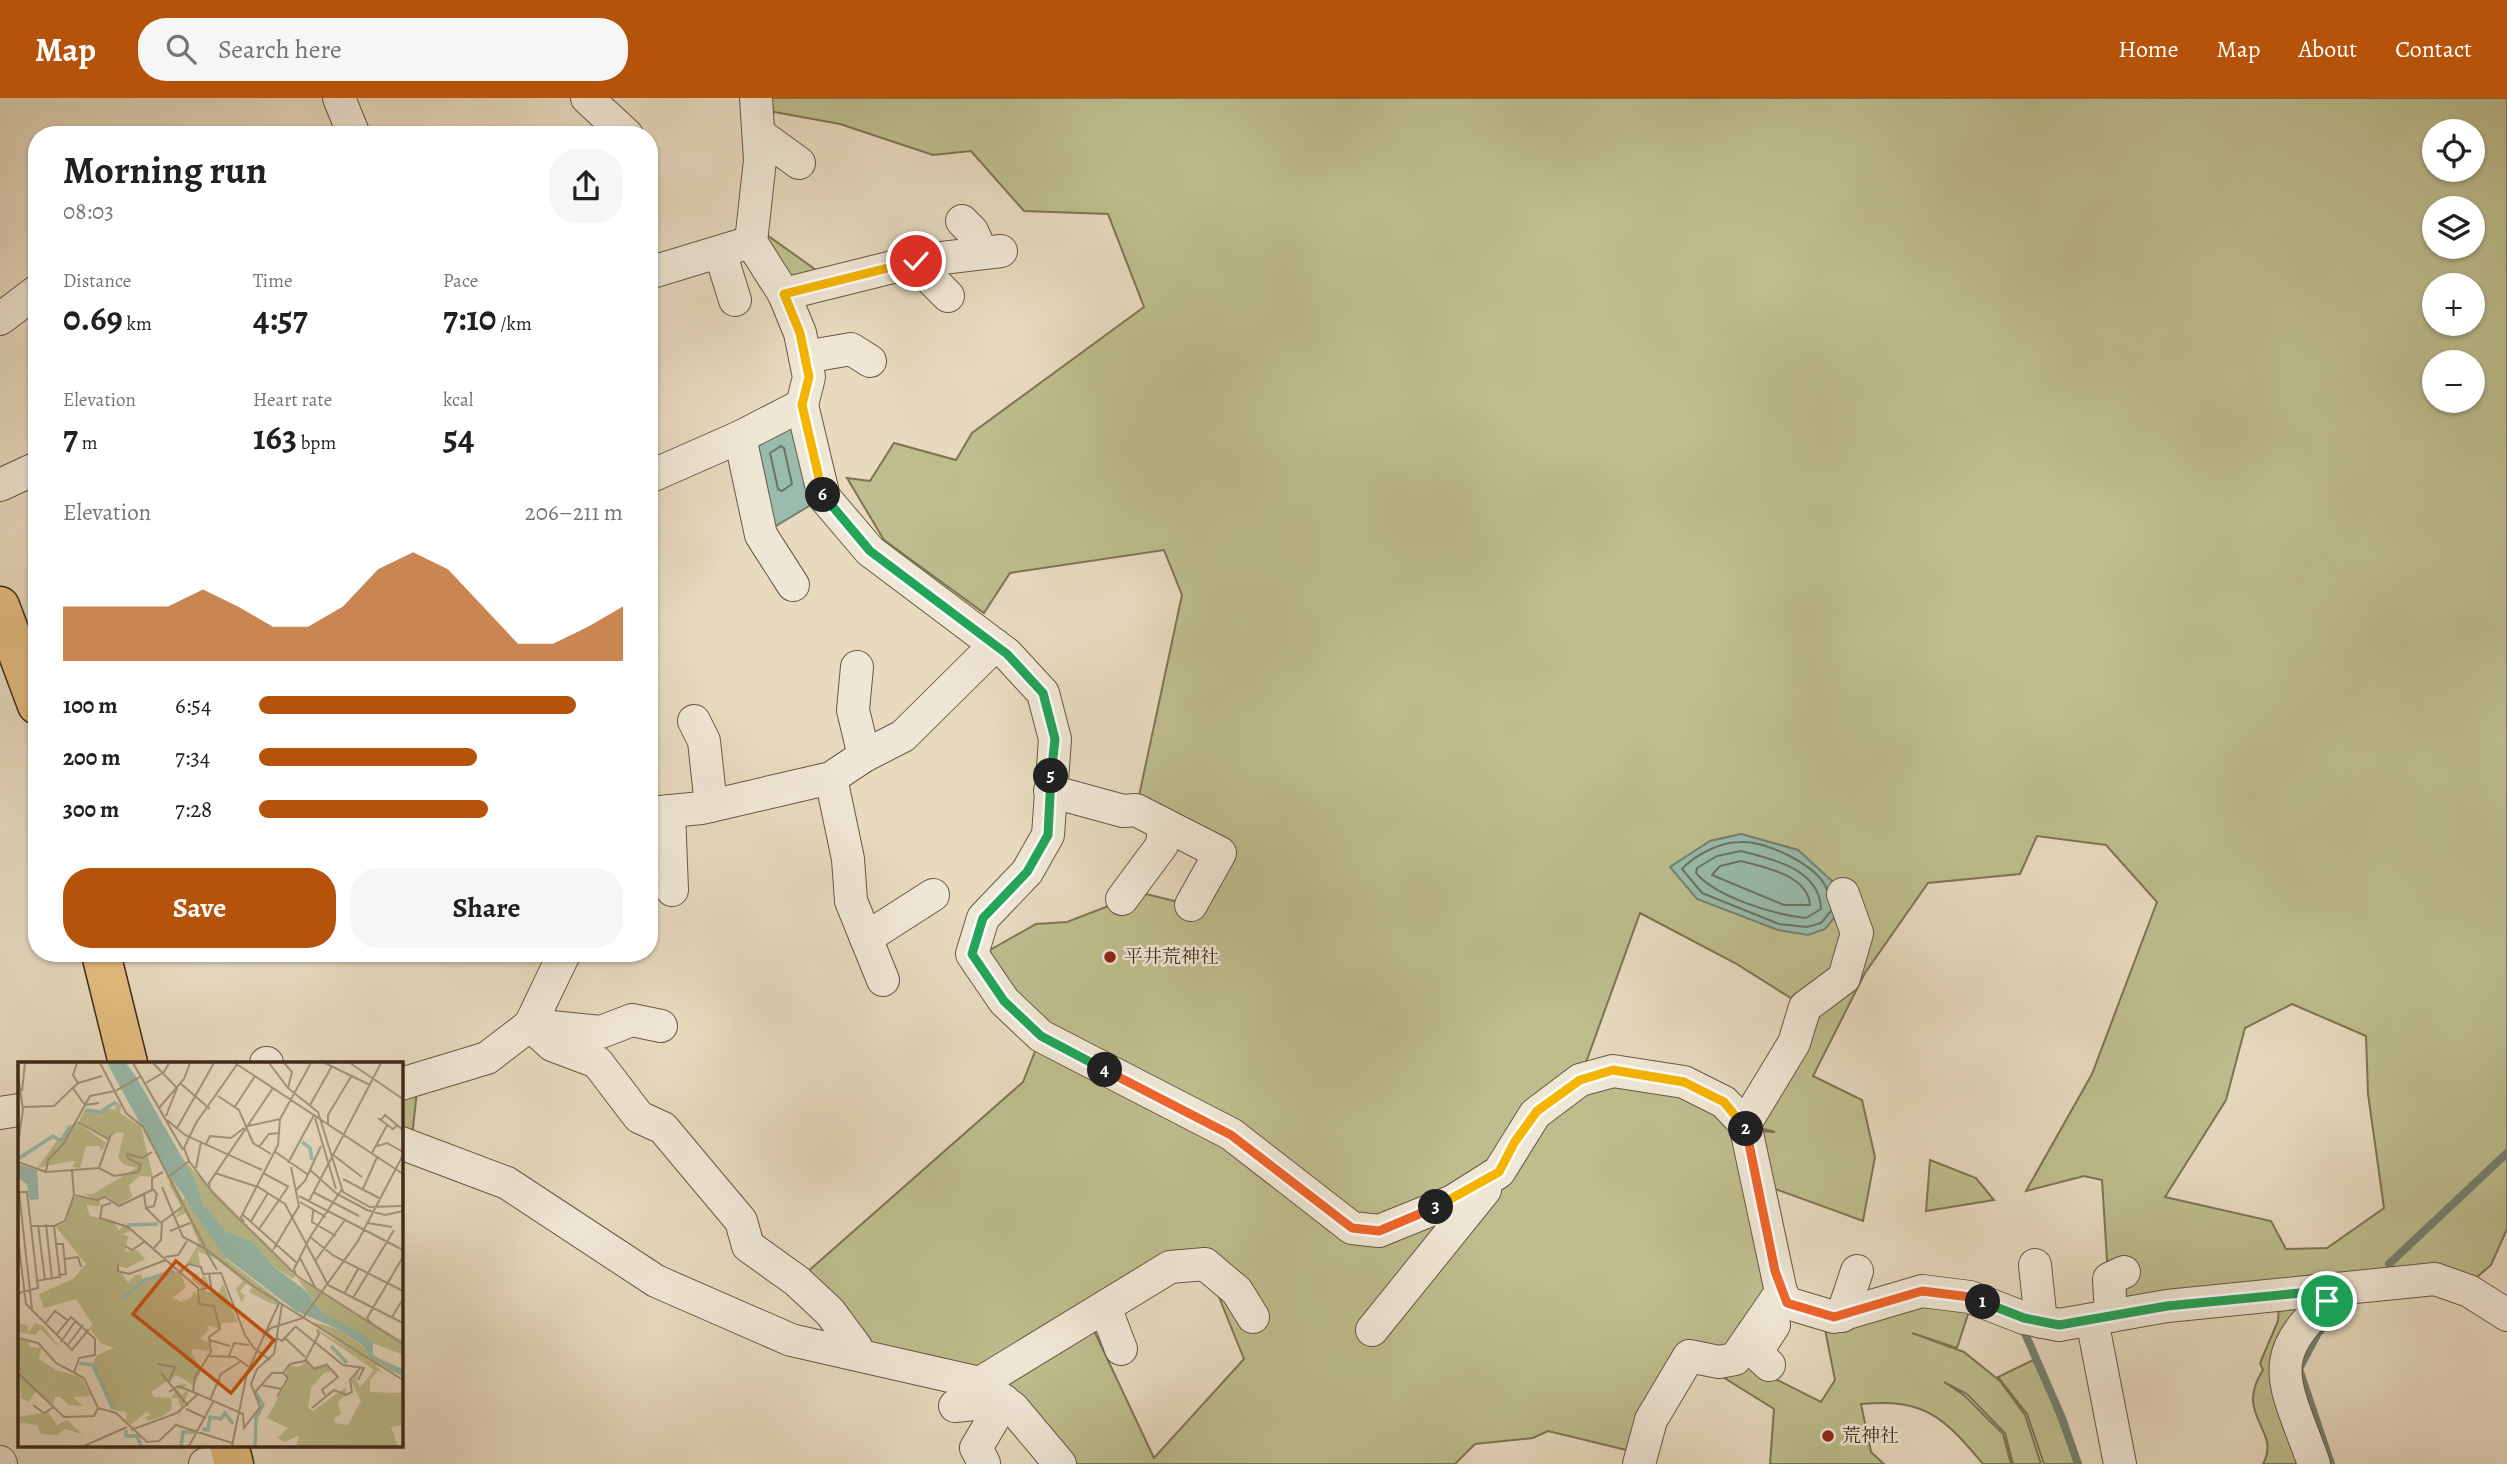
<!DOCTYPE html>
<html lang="en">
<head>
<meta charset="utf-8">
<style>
	body { margin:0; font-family:Alegreya,"Noto Serif JP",serif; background:#f6f6f6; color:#202124; height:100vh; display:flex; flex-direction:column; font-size:26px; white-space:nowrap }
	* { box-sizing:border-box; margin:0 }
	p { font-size:23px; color:#757577 }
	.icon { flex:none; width:38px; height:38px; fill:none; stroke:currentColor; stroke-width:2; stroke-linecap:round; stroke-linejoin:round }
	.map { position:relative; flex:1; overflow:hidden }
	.side { position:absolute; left:28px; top:28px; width:630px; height:836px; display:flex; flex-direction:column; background:#fff; border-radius:28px; box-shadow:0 2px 5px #0004 }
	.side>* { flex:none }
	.buttons { position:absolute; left:2422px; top:21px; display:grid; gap:14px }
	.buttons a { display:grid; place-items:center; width:63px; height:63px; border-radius:50%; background:#fff; box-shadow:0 2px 5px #0004; font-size:35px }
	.pin { position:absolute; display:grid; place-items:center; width:60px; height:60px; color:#fff; margin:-30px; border:4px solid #fff; border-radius:50%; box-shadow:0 2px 7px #0007 }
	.km { position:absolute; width:35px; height:35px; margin:-18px; border-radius:50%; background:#222; color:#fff; font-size:19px; line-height:35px; text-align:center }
	.round { display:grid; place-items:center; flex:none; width:74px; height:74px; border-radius:28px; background:#f6f6f6 }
	.overview { display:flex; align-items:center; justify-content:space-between; height:119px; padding:0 35px }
	h1 { font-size:38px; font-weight:600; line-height:52px }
	.figures { display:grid; grid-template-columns:repeat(3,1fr); gap:10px; height:119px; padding:7px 35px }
	.figures div { display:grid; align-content:center }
	.figures b { font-size:35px; font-weight:600 }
	.figures small { font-size:19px; font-weight:400 }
	.figures p { font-size:19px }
	.chart { height:196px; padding:14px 35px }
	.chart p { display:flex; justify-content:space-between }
	.chart svg { width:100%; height:126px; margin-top:7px; fill:#b45309; opacity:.7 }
	.primary-button { display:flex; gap:14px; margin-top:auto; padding:14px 35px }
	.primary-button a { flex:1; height:80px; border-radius:28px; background:#b45309; color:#fff; font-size:28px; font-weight:600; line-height:80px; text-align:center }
	.primary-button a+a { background:#f6f6f6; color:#202124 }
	ul { padding:0 35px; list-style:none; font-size:23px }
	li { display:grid; grid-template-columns:112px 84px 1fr; align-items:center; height:52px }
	li i { height:18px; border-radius:9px; background:#b45309 }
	header { display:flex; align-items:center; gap:42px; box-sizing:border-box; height:98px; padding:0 35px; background:#b45309; color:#fff }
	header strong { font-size:33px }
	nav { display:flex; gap:38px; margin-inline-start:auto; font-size:24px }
	.search { width:490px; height:63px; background:#f6f6f6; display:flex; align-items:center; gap:18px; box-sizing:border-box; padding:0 24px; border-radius:28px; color:#757577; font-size:26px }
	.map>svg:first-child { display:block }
	.green { fill:#bdbd8d; stroke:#7e7454; stroke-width:2; fill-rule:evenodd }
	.water { fill:#98bbab; stroke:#748171; stroke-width:2 }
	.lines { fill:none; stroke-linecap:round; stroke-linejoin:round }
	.shore { stroke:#6b7362; stroke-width:2 }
	.stream { stroke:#748171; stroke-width:8 }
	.street-casing { stroke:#685743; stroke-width:34 }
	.primary-casing { stroke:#3e2b1a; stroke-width:41 }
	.street { stroke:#efe7d5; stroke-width:32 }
	.primary { stroke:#e4bd80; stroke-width:38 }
	.split-1-casing { stroke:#fff; stroke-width:14 }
	.split-2-casing { stroke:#fff; stroke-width:14 }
	.split-3-casing { stroke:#fff; stroke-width:14 }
	.split-4-casing { stroke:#fff; stroke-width:14 }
	.split-5-casing { stroke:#fff; stroke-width:14 }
	.split-6-casing { stroke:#fff; stroke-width:14 }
	.split-7-casing { stroke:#fff; stroke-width:14 }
	.split-1 { stroke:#22a559; stroke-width:9 }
	.split-2 { stroke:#f0652b; stroke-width:9 }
	.split-3 { stroke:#f5b400; stroke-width:9 }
	.split-4 { stroke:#f0652b; stroke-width:9 }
	.split-5 { stroke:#22a559; stroke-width:9 }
	.split-6 { stroke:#22a559; stroke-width:9 }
	.split-7 { stroke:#f5b400; stroke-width:9 }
	.poi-dot { fill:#8f2418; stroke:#efe7d5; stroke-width:2.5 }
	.labels { text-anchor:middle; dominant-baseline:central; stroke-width:5; stroke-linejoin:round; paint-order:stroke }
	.poi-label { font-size:19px; fill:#3e2b1a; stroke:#efe7d5; text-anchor:start }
	.inset-river { fill:none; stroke:#98bbab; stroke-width:3.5 }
	.inset-road { fill:none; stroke:#a3947d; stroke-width:2 }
	.view { fill:#ce520e; fill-opacity:0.15; stroke:#ce520e; stroke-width:3.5 }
	.inset-edge { fill:none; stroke:#3e2b1a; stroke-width:3.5 }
</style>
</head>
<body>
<header>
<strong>Map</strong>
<div class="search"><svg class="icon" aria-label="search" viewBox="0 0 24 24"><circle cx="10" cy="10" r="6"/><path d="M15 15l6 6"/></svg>Search here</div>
<nav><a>Home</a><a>Map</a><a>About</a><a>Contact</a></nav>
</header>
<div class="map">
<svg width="2507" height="1366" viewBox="0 0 2507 1366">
	<rect width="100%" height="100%" fill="#e7dabf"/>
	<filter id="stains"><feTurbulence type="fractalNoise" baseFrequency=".00286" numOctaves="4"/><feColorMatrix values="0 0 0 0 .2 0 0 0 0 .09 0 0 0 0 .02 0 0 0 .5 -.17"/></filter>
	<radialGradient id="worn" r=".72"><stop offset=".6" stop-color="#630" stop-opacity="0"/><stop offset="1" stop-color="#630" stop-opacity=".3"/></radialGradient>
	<g class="green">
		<path d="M756 0H2507V1131L2491 1167 2469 1186 2110 1209 2102 1082 2084 1078 2026 1093 2092 976 2157 804 2106 747 2037 738 2020 776 1928 785 1865 875 1813 978 1862 1002 1875 1059 1863 1123 1767 1088 1756 1033 1775 1034 1746 1026 1781 1194 1736 1261 1821 1304 1835 1282 1824 1226 1927 1204 1970 1210 1957 1250 1912 1235 1964 1254 2000 1283 2025 1317 2041 1366H2013L2005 1335 1967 1296 1944 1284 1965 1298 2003 1336 2011 1366H1983C1944 1319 1924 1300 1861 1306L1871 1354 1884 1366H1770L1774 1311 1689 1258 1643 1356 1548 1333 1533 1340 1475 1346 1455 1366H1060L1013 1310 873 1261 797 1183 1023 984 1041 938 994 872 990 852 1036 826 1067 824 1142 795 1191 807 1220 755 1136 712 1182 497 1164 452 1010 475 984 515 884 442 847 380 870 383 894 345 956 362 972 335 1144 209 1108 116 1024 113 971 53 933 57 840 26 758 11ZM2434 33H2473V72H2434ZM2434 110H2473V149H2434ZM2434 187H2473V226H2434ZM2434 264H2473V303H2434ZM1741 736 1798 752 1710 743ZM1640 815 1735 865 1805 909 1745 1026 1684 984 1580 981ZM2292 906 2366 938 2368 996 2384 1110 2327 1150 2286 1151 2271 1123 2165 1099 2226 1002 2245 930ZM1200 1152 1244 1261 1154 1360 1088 1220Z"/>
		<path d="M753 127 833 184 784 196Z"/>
		<path d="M418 983 411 1049 401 1045V985Z"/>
		<path d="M1930 1062 1976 1080 1994 1102 1926 1113Z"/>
		<path d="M2322 1200 2284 1237 2308 1366H2263C2282 1332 2233 1318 2263 1272L2260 1265 2278 1223 2279 1204Z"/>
		<path d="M2033 1262 2045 1285 2076 1366H2044L2027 1316 1998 1279Z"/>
	</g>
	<g class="water">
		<path d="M802 307 824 399 761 437 740 339Z"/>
		<path d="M1741 736 1798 752 1832 783 1839 814 1825 831 1808 837 1778 832 1697 801 1670 769 1710 743Z"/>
	</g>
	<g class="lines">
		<g class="shore">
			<path d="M781 348 784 350 792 386 782 393 778 391 770 355Z"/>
			<path d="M1741 753C1773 761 1820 771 1821 811L1806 820C1775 817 1716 799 1696 775L1697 770 1717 758Z"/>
			<path d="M1741 763C1764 769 1808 777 1810 807H1784L1712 777 1720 768Z"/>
			<path d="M1827 791C1816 766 1766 743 1740 744 1720 744 1695 757 1682 771L1702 795 1779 826 1807 829 1821 825 1831 813"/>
		</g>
		<g class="stream">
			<path d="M2389 1166 2507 1055"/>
			<path d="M2024 1233 2062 1320 2078 1366"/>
			<path d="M2331 1366 2299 1271 2318 1235 2337 1215"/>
		</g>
		<g class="street-casing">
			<g id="street">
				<path d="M339 0 354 37"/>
				<path d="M587 0 627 37"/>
				<path d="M756 0 760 62 751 144 784 196 800 235 809 279 802 307 824 399 870 453 1007 556 1043 595 1055 641 1048 737 1027 774 983 820 972 856 1004 903 1041 938 1231 1036 1352 1130 1379 1133 1453 1103 1499 1074 1535 1016 1580 982 1613 973 1684 984 1724 1004 1745 1026 1781 1194 1787 1205 1834 1219 1922 1193 1970 1199 2024 1220 2059 1227 2167 1208 2435 1181 2469 1193 2507 1217"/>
				<path d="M759 36 799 65"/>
				<path d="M962 123 972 133 982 155"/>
				<path d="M720 154 735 202"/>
				<path d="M914 164 948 198"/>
				<path d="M649 175 751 144"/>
				<path d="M784 196 917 163 1001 153"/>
				<path d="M0 221 37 193"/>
				<path d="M805 259 851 251 870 263"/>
				<path d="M740 339 761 437 793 487"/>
				<path d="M649 379 740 339 802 307"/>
				<path d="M0 387 37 370"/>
				<path d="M857 569 853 612 864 658"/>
				<path d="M694 623 704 643 711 708"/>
				<path d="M831 680 848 761 851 803 883 882"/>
				<path d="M1050 693 1123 713 1136 712 1220 755 1191 807"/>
				<path d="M669 713 672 792"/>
				<path d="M649 715 702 710 831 680 864 658 903 638 995 547"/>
				<path d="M1122 801 1162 747 1164 727"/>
				<path d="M866 840 933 797"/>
				<path d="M530 927 552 947 597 964 639 1019 663 1030 741 1123 748 1148 797 1183 830 1214 856 1249 855 1256"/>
				<path d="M531 927 601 934 632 922 661 928"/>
				<path d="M266 965H267"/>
				<path d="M401 986 487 960 530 927 564 856"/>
				<path d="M0 1015 19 1012"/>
				<path d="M1745 1026 1794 945 1805 909 1844 880 1857 835 1843 796"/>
				<path d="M401 1045 507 1085 656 1183 791 1242 980 1285 1013 1310 1060 1366"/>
				<path d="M2035 1167 2041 1224"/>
				<path d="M1105 1209 1121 1251"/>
				<path d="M1842 1218 1857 1173"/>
				<path d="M2111 1218 2109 1181 2124 1174"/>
				<path d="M2092 1222 2120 1366"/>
				<path d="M1372 1232 1485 1092"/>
				<path d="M1769 1267 1756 1255 1774 1227"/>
				<path d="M980 1285 1170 1169 1205 1166 1237 1193 1253 1219"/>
				<path d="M955 1308 1004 1303"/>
				<path d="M0 1364 1 1366"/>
				<path d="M984 1365 976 1350 1004 1303"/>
				<path d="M205 1366 232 1360"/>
				<path d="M1639 1366 1651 1322 1689 1258 1719 1264 1735 1261 1781 1194"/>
				<path d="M2314 1366C2282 1277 2261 1259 2341 1191"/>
			</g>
		</g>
		<g class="primary-casing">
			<g id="primary">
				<path d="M0 508 37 607"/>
				<path d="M101 856 128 965"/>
				<path d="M229 1347 234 1366"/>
			</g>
		</g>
		<use href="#street" class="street"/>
		<use href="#primary" class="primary"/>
	</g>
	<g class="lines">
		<g class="split-1-casing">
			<path id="split-1" d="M1983 1204 2024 1220 2059 1227 2167 1208 2341 1191 2327 1203"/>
		</g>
		<g class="split-2-casing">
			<path id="split-2" d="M1746 1031 1775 1173 1787 1205 1834 1219 1922 1193 1970 1199 1983 1204"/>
		</g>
		<g class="split-3-casing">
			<path id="split-3" d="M1436 1109 1499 1074 1514 1045 1537 1013 1580 982 1613 972 1684 984 1724 1004 1746 1031"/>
		</g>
		<g class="split-4-casing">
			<path id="split-4" d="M1105 972 1231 1037 1352 1130 1379 1133 1436 1109"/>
		</g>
		<g class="split-5-casing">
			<path id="split-5" d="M1051 678 1048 737 1027 774 983 820 972 856 1004 903 1041 938 1105 972"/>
		</g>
		<g class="split-6-casing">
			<path id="split-6" d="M823 397 870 453 1007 556 1043 595 1055 641 1051 678"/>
		</g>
		<g class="split-7-casing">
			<path id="split-7" d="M823 397 802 307 809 279 800 235 784 196 916 163"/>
		</g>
		<use href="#split-1" class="split-1"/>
		<use href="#split-2" class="split-2"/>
		<use href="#split-3" class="split-3"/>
		<use href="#split-4" class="split-4"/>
		<use href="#split-5" class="split-5"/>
		<use href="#split-6" class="split-6"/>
		<use href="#split-7" class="split-7"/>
	</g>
	<g class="poi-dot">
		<circle cx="1110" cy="859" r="7"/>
		<circle cx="1828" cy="1338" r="7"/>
	</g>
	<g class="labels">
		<g class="poi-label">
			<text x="1124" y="859">平井荒神社</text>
			<text x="1842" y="1338">荒神社</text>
		</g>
	</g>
	<g transform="translate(18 964)">
		<rect width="385" height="385" fill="#e7dabf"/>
		<path d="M98 40 103 43 102 51 123 65 135 115 122 114 111 123 114 135 100 143 90 135 77 137 66 132H75L118 106 105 102 100 95 106 71 100 70 89 77 61 60 67 47 82 51 88 45 97 48ZM59 60 88 81 83 90 82 84H68L62 106 54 105 57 99H53L19 106 39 79 35 74 44 77 51 64ZM163 95 277 214 275 217 254 203 234 180 208 169 184 141ZM153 113 165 138 168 135 184 157 209 198 261 238 259 243 252 241 231 230 234 225 228 222 222 229 227 234 224 241 218 227 225 219 198 197 180 189 182 203 172 202 163 212 168 225 155 236 163 240 173 236 176 229 179 233 185 227 174 218V211L180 212 181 221 186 212 190 220 187 229 200 232 205 222 219 260 204 261 201 267 189 263 191 268 182 277 191 280V289L175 287 173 291 184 307 176 324 159 313 133 330 136 335 153 336 163 321 169 323 160 328 164 333 172 325 158 363 163 345 159 336H153L154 347 145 354 130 359 127 355 133 353 128 350 114 362 109 360 108 350 95 348 74 304 79 293 96 286 83 281 71 266 75 263 58 237 26 246 21 232 55 217 68 202 38 165 47 161 55 135 82 136V144L68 143 72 154 95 159 101 169 109 156 106 162 113 169 103 172 110 174 107 190 119 188 127 197 109 206 99 204 110 221 117 213H124V218L153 207 158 211 169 201 181 181 168 151 157 156 163 145 151 122ZM279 216 385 279V293L355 281 304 250ZM294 260 320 267 385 314 357 303 366 312 360 309 352 318V330L385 331V363L373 365 380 384H278L281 373 267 380 259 376 270 366 249 356 272 315H267L270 303 281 305 289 299 293 306 309 301 313 310 306 311 293 326 290 346 295 349 328 325V333L320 340 323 352 316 356 317 361 330 363 343 339 333 319 342 307 338 317 342 325 356 308 302 271 298 266 326 284ZM0 261 9 263 11 270 17 261 25 264 43 287 22 267 17 273 0 270ZM0 277 11 280V285L23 286 21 297 38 308 63 315 73 334 55 335 65 344 51 343 42 335H37L35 342 17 330 11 340 3 336ZM30 350 39 363 49 358 64 372 47 367 39 373 23 372 19 363 0 360V355Z" fill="#bdbd8d"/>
		<path d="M89 1H108L117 13 177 118 184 141 208 169 235 180 254 203 288 229 304 250 346 273 355 281V294L385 307V314L353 296 345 284 320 267 278 249 207 195 146 105ZM0 102 19 108 21 137 12 138 9 122 0 116Z" fill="#98bbab"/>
		<path class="inset-river" d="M68 48 82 50 98 40M284 80 292 86 294 98M0 97 35 74 43 79 52 64M109 163 140 162M106 236 126 218 157 210M313 284 329 301M61 301 75 303 95 347M184 367 190 368 192 355 203 357 207 351 215 362M108 368V374H119L123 384M163 384 165 370H177M237 384 238 356 245 343 237 329"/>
		<path class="inset-road" d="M59 1 55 13 60 21 84 14M82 1 108 51 125 65 188 187 235 224 385 318M115 1 165 88M135 1 159 26 148 54M217 1 385 112M220 1 178 61 166 86 171 99 195 131 279 214 385 282M251 1 270 26 300 50 325 130 352 145 385 144M266 1 274 10 270 26M307 1 352 23M332 1 385 37M0 13 5 48 0 81M128 21 146 10 151 1M162 21 192 47M54 25 67 43 81 41M4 29 7 1M200 34 221 48 235 81 253 92M292 43 314 4M5 45 36 44 60 21M141 46 166 17 172 1M216 46 237 14M297 56 318 127M360 56 375 67 380 63M149 58 167 73 244 108M363 58 367 53 385 68M60 60 90 77M310 62V53L334 13M230 64 262 57M159 66 196 1M188 82 192 74 213 76 226 66M359 84 369 81 385 90M241 85 251 72 262 71M256 89 289 112M354 91 369 63M314 92 344 115M0 100 28 110 81 106 93 72M270 101 296 53M81 106 96 114 120 110 123 103 110 96 109 92 124 96 134 90M178 106 183 80M291 107 319 132 349 148 367 153 385 149M28 110 30 98 46 81 72 34 97 29 122 15M197 111 240 125 267 142 309 221M245 111 271 125M149 116 171 99M325 117 363 137M144 125 165 175 188 187M192 125 191 121 255 26M345 127 359 95M277 129 287 119 303 84M0 130H9L20 226 1 231M1 130 14 247M295 130 341 154M56 133 79 138 87 135 101 144 134 128V116L145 110M126 133 128 146 136 144 139 132 134 126M281 134 385 188M291 139 363 1M282 140 308 155M93 141 84 144 82 156 110 165 180 226 181 242 196 244 202 267 191 275 193 290 177 315 175 330 225 352 226 366 242 345 233 322 239 307 256 292 264 243M128 146 143 161M295 148 294 160 318 174M224 152 279 201M233 159 250 131M226 160 223 155 260 83 262 57 293 1M350 161 374 165M28 162 34 217M20 163 27 218M13 164H36L42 215 18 219M36 164 47 159 56 133 54 109M241 167 270 125M152 169 172 161M292 175 316 194 385 229M0 177 8 242 54 288 71 267M37 182H45L48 212 40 213M107 184 114 188 126 180M136 186 143 178 144 160 164 145M255 188 281 144 273 105M188 189 199 208M147 195 160 193 169 179M282 196 297 225M47 197 60 195 63 205M297 199 327 158M100 202V209L111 212 148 198M160 211 171 202 183 205 185 212 203 211 227 273 236 286 252 298M278 213 276 207 292 175 324 127M310 223 385 261M181 228 193 225 191 211M326 232 340 207M335 236 376 168M374 255 385 237M27 262 37 249 49 258M354 262 349 256 385 195M277 264 325 303 346 306 340 318M38 273 53 255 77 277V293L61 296 56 311M245 274 253 266 285 256 340 179 385 93M266 275 287 295M0 276 20 281 38 301 66 316 80 346 98 351 129 380 141 379 158 363 214 381M259 276 264 279 277 265M191 278 212 284M43 280 58 258M49 284 65 263M191 294 217 295 231 305M211 294 216 281 231 283M287 297 296 307 309 303 320 315 304 328 307 333M139 302 157 305 151 320M0 311 46 355 76 354 80 346M143 311 170 344M243 323 264 327M151 330 160 324 175 330M236 331 254 311H265L272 302 287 299 301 272 299 268M259 335 270 316 265 311M192 338 203 312 222 300M15 343 26 351 36 345M294 346 316 328 328 333 334 330 332 318 342 306M168 347 188 356M113 368 159 351 179 333M66 384 109 365M171 384 195 340M214 384 229 311 261 241"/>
		<path class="view" d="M158 199 256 278 213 331 115 252Z"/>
		<rect width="385" height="385" class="inset-edge"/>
	</g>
	<rect width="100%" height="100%" filter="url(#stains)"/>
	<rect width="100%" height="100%" fill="url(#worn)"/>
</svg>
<div class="buttons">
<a><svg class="icon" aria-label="locate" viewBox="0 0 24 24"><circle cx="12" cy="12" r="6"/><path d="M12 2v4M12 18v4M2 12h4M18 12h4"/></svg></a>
<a><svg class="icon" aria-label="layers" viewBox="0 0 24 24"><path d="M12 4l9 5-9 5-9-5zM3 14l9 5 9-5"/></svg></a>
<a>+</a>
<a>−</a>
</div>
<div class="pin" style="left:2327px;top:1203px;background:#1e9e55"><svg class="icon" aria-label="arrive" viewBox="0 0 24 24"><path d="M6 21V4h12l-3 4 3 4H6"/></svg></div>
<div class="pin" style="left:916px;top:163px;background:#d93025"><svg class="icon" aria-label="check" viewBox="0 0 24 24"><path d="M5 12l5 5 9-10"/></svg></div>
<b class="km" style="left:1983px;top:1204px">1</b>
<b class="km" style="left:1746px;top:1031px">2</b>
<b class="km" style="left:1436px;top:1109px">3</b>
<b class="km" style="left:1105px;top:972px">4</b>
<b class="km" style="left:1051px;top:678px">5</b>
<b class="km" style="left:823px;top:397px">6</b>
<section class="side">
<div class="overview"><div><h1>Morning run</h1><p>08:03</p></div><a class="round"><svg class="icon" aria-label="share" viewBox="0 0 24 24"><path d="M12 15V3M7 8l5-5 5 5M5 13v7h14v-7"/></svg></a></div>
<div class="figures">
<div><p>Distance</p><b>0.69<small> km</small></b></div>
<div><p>Time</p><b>4:57</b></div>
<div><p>Pace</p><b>7:10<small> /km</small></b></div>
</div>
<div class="figures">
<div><p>Elevation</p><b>7<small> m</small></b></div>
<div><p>Heart rate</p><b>163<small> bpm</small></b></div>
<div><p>kcal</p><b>54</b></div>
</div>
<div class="chart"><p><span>Elevation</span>206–211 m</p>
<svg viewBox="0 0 160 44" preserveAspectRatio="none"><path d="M0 44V25L10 25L20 25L30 25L40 19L50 25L60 32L70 32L80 25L90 12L100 6L110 12L120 25L130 38L140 38L150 32L160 25V44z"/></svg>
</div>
<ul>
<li><b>100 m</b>6:54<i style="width:87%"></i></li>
<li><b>200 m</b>7:34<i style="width:60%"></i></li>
<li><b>300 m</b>7:28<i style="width:63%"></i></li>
</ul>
<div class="primary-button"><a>Save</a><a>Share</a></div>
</section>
</div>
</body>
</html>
